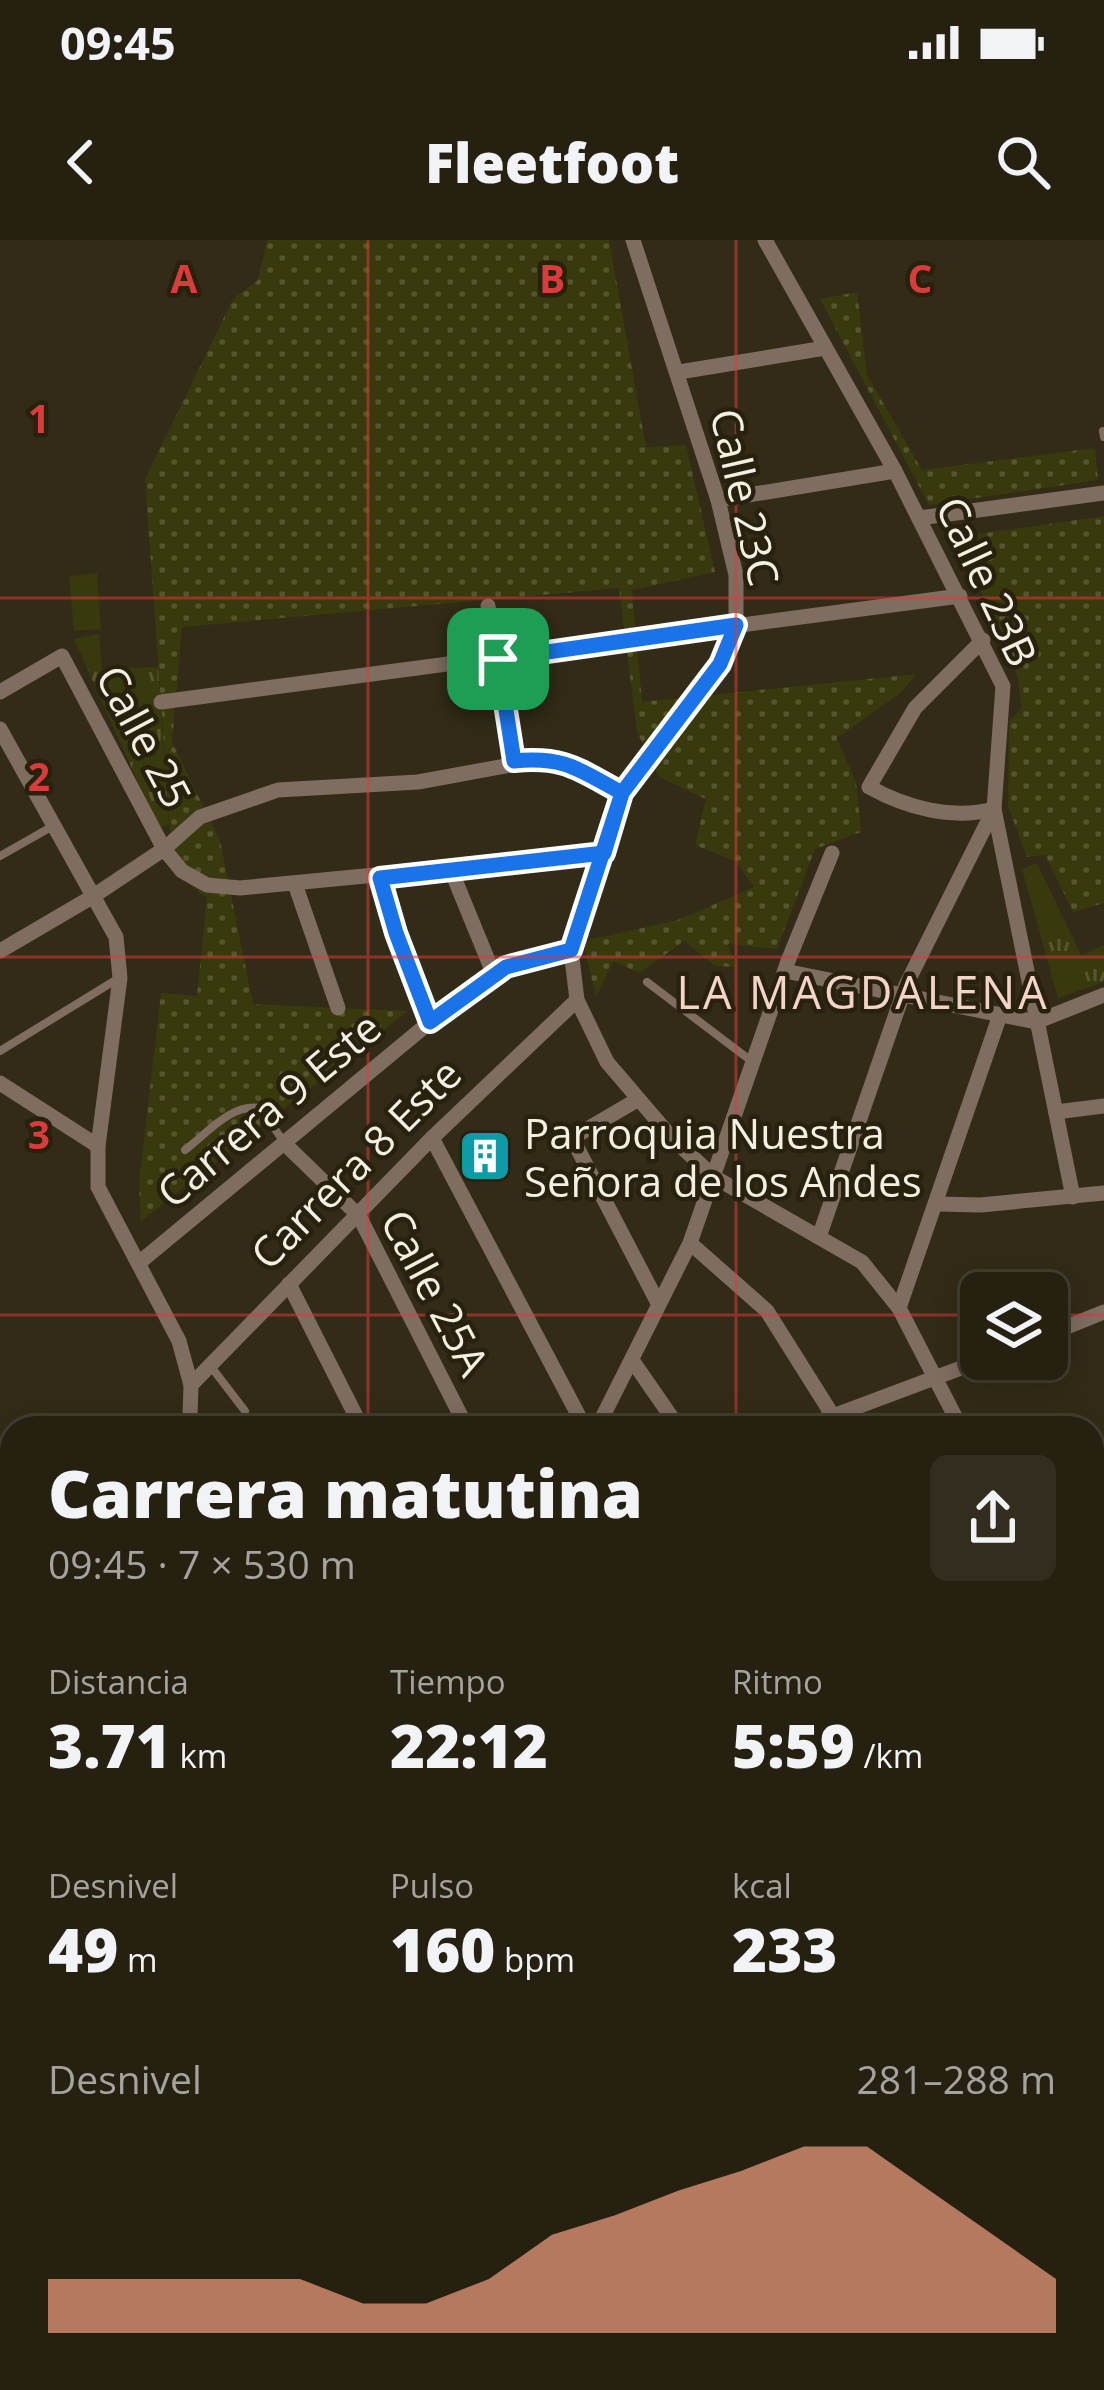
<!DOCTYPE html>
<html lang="es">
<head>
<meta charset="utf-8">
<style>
	body { margin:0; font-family:"Open Sans",sans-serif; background:#322d1f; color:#f1f3f6; height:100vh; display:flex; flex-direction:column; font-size:45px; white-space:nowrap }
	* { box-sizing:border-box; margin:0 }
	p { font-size:39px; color:#a4a39f }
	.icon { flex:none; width:66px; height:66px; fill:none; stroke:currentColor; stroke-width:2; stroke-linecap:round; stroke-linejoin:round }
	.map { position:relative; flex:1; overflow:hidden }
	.sheet { position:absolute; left:0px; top:1176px; width:1104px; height:975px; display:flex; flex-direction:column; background:#262011; border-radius:36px 36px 0 0; box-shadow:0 6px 30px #0003,0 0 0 3px #423e31 }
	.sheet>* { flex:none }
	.fabs { position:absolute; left:960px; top:1032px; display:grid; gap:24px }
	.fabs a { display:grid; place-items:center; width:108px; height:108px; border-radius:18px; background:#262011; box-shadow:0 6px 30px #0003,0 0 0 3px #423e31; font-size:60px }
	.pin { position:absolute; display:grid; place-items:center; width:102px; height:102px; color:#fff; margin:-51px; border-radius:24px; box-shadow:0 6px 18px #0006 }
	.round { display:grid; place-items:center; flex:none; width:126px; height:126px; border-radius:18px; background:#322d1f }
	.summary { display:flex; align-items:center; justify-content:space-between; height:204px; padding:0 48px }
	h1 { font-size:66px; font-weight:800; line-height:90px }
	.stats { display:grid; grid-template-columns:repeat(3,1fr); gap:18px; height:204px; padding:12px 48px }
	.stats div { display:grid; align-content:center }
	.stats b { font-size:60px; font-weight:800 }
	.stats small { font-size:33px; font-weight:400 }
	.stats p { font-size:33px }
	.chart { height:336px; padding:24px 48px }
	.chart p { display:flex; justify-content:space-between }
	.chart svg { width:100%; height:216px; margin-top:12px; fill:#f2a17e; opacity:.7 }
	.status { display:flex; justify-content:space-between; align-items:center; height:84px; padding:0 60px; background:#262011; direction:ltr }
	.status svg { height:33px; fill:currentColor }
	header { display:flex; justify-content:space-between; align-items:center; height:156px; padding:0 48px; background:#262011; font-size:54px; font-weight:800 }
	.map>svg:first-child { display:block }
	.grass { fill:url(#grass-dots) }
	.park { fill:url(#park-tufts) }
	.pitch { fill:#38390c }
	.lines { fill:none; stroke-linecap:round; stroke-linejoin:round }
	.lane { stroke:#806d61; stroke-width:8 }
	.street { stroke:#806d61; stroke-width:15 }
	.secondary { stroke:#b0917e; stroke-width:21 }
	.route-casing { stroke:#fff; stroke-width:24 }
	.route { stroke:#1a73e8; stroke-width:15 }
	.grid { fill:none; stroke:#d93c3b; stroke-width:3; stroke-opacity:0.55 }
	.labels { text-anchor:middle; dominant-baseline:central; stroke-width:9; stroke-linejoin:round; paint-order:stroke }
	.street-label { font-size:42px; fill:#f3efe3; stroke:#28210e }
	.poi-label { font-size:42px; fill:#f3efe3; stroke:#28210e; text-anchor:start }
	.neighbourhood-label { font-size:45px; letter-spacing:3px; fill:#f4d4c7; stroke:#28210e }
	.grid-label { font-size:39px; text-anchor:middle; font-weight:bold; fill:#d93c3b; stroke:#28210e; stroke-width:9; stroke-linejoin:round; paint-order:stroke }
</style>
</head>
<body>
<div class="status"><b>09:45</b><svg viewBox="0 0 49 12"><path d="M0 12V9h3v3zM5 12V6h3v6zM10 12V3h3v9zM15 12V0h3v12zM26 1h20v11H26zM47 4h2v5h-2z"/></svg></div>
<header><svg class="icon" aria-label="back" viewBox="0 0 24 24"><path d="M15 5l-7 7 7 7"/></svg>Fleetfoot<svg class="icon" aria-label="search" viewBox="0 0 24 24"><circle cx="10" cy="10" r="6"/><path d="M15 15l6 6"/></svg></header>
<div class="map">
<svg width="1104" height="2150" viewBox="0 0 1104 2150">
	<defs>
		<pattern id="grass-dots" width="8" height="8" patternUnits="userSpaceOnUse" patternTransform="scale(3)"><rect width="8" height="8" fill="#38390c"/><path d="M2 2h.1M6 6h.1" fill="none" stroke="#55562f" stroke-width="1.8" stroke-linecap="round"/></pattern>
		<pattern id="park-tufts" width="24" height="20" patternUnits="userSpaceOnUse" patternTransform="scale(3)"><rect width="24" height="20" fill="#38390c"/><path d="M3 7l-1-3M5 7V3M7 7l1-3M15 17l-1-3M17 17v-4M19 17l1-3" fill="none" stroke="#55562f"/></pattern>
	</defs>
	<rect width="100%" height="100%" fill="#322b17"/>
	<g class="grass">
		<path d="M267 0H609L646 207 686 205 715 332 632 350 642 462 917 434 899 454 837 498 856 542 861 592 815 609 777 709 728 704 736 727 715 726 684 701 639 733 613 721 596 758 583 701 678 680 754 647 735 621 695 605 706 559 659 537 637 492 619 348 182 387 172 502 220 601 253 764 408 771 141 981 139 943 161 753 197 756 207 658 173 631 145 239 233 59 258 40Z"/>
		<path d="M857 52 867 135 922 230 1095 208 1098 240 929 265 820 59Z"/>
		<path d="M1104 276V663L1073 672 1045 615 1027 617 1008 566 1009 481 1021 469C1021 409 978 349 951 298Z"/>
		<path d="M1092 1889 1104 1899V2139L1094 2150H876L887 2139H1092Z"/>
	</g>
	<g class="park">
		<path d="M99 394 102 429 158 427 169 585 158 587 74 399Z"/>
		<path d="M1037 623 1081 715 1104 705V742L1058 758 1022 629Z"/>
		<path d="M160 2139H297L280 2150H167Z"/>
	</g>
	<path class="pitch" d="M97 333 101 389 74 391 69 336Z"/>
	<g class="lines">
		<g class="lane">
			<path d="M1103 191 1104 197"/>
			<path d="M0 616 53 586"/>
			<path d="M647 742 754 823"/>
			<path d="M0 811 119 738"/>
			<path d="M185 910C207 893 232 863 260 868L284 902"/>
			<path d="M212 1128 245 1171"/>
			<path d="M1002 2150 1008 2139"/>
		</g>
		<g class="street">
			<path d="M633 0 718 260 736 335V385L720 424 623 553 571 710 577 760 607 822 672 898 714 937 862 1022 899 1068 961 1188"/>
			<path d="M765 0 895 231 1003 446 994 569 1073 957"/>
			<path d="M679 132 825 108"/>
			<path d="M718 260 895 231"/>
			<path d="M919 278 1104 253"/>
			<path d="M488 366 515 521"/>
			<path d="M983 400 915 468 869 547C907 568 952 580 994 569"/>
			<path d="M0 452 62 416 164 609 182 631 207 645 240 648 605 613"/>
			<path d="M161 462 960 356"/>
			<path d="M0 489 116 697 120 738 98 906V947L179 1101 191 1145 190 1176 196 1188"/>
			<path d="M451 630 494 735"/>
			<path d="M380 638 430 782"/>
			<path d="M295 644 338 768"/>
			<path d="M0 711 92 657 164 609 200 577 278 550 418 542 549 518 623 553"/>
			<path d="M785 731 1036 782 1104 755"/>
			<path d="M0 843 98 906"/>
			<path d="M637 860 572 898 657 1061"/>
			<path d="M1056 872 1104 866"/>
			<path d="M432 898 582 1182"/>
			<path d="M284 903 359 976 467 1188"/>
			<path d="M937 964 981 965 1104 953"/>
			<path d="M819 997 906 745 994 569"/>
			<path d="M690 1003 767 1071 833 1176"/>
			<path d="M140 1022 459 758 506 727 571 710"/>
			<path d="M289 1044 362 1188"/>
			<path d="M899 1068 1000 775"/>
			<path d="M1047 1095 1104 1072"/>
			<path d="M632 1120 679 1188"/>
			<path d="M191 1145 432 898 577 760"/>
			<path d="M597 1188 690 1003 788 721 832 613"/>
			<path d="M801 1188 985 1119"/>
			<path d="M1092 1385 1104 1379"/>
			<path d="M1092 1394 1104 1405"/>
			<path d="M0 1418 12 1399"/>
			<path d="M0 1530 12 1537"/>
			<path d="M1092 1541 1104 1534"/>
			<path d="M0 1764 12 1772"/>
			<path d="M1092 1843 1104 1832"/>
			<path d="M0 1955 12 1967"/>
			<path d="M146 2139 154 2150"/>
			<path d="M504 2139 511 2150"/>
			<path d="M832 2139 843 2150"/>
			<path d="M0 2150 12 2139"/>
			<path d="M478 2150 496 2139"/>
			<path d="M594 2150 601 2139"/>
		</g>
		<g class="secondary">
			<path d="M1092 1239 1104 1232"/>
			<path d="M0 1259 12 1257"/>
			<path d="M1092 1782 1104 1797"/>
			<path d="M702 2150 711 2139"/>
		</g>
	</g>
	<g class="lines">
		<g class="route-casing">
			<path id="route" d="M498 419 514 521C566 516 579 530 622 553L604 613 380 638 396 693 430 782 506 727 571 710 622 553 720 424 736 385 498 419"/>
		</g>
		<use href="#route" class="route"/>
	</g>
	<path class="grid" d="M368 0V1188M736 0V1188M0 358H1104M0 717H1104M0 1075H981M1047 1075H1104M0 1433H12M1092 1433H1104M0 1792H12M1092 1792H1104M368 2139V2150M736 2139V2150"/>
	<defs>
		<g id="building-square" transform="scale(2.7)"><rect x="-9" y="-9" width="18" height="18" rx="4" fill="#0f9aa8" stroke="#28210e"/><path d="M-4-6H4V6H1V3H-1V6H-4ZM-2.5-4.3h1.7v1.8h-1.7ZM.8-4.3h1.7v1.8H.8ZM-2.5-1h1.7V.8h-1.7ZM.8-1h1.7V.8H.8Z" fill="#fff"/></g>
	</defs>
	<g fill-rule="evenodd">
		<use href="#building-square" x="485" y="916"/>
	</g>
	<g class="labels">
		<g class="street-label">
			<text transform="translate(746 257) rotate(77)">Calle 23C</text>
			<text transform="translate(988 341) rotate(65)">Calle 23B</text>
			<text transform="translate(145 496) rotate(62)">Calle 25</text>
			<text transform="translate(268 869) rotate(-40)">Carrera 9 Este</text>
			<text transform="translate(355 923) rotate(-45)">Carrera 8 Este</text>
			<text transform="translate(436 1052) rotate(62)">Calle 25A</text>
		</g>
		<g class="poi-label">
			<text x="524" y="892">Parroquia Nuestra<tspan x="524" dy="48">Señora de los Andes</tspan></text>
		</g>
		<g class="neighbourhood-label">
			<text x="863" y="751">LA MAGDALENA</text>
		</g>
	</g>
	<g class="grid-label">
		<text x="184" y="53">A</text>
		<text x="552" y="53">B</text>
		<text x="920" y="53">C</text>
		<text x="39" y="193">1</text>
		<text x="39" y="551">2</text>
		<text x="39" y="909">3</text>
	</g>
</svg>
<div class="fabs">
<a><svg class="icon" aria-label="layers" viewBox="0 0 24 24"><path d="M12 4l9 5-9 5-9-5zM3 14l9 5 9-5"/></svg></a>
</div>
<div class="pin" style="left:498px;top:419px;background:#1e9e55"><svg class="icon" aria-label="arrive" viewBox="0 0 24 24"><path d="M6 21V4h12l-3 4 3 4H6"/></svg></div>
<section class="sheet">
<div class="summary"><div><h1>Carrera matutina</h1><p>09:45 · 7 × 530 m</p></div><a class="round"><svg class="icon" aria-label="share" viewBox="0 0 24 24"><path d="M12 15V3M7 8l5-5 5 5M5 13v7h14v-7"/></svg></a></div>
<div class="stats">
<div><p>Distancia</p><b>3.71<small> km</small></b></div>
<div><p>Tiempo</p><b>22:12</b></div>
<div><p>Ritmo</p><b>5:59<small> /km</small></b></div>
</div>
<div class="stats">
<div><p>Desnivel</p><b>49<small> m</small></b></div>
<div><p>Pulso</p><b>160<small> bpm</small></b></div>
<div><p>kcal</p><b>233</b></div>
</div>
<div class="chart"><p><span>Desnivel</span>281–288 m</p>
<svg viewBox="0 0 160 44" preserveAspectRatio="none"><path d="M0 44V33L10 33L20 33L30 33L40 33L50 38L60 38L70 33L80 24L90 20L100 15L110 11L120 6L130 6L140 15L150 24L160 33V44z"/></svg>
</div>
</section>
</div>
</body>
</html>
